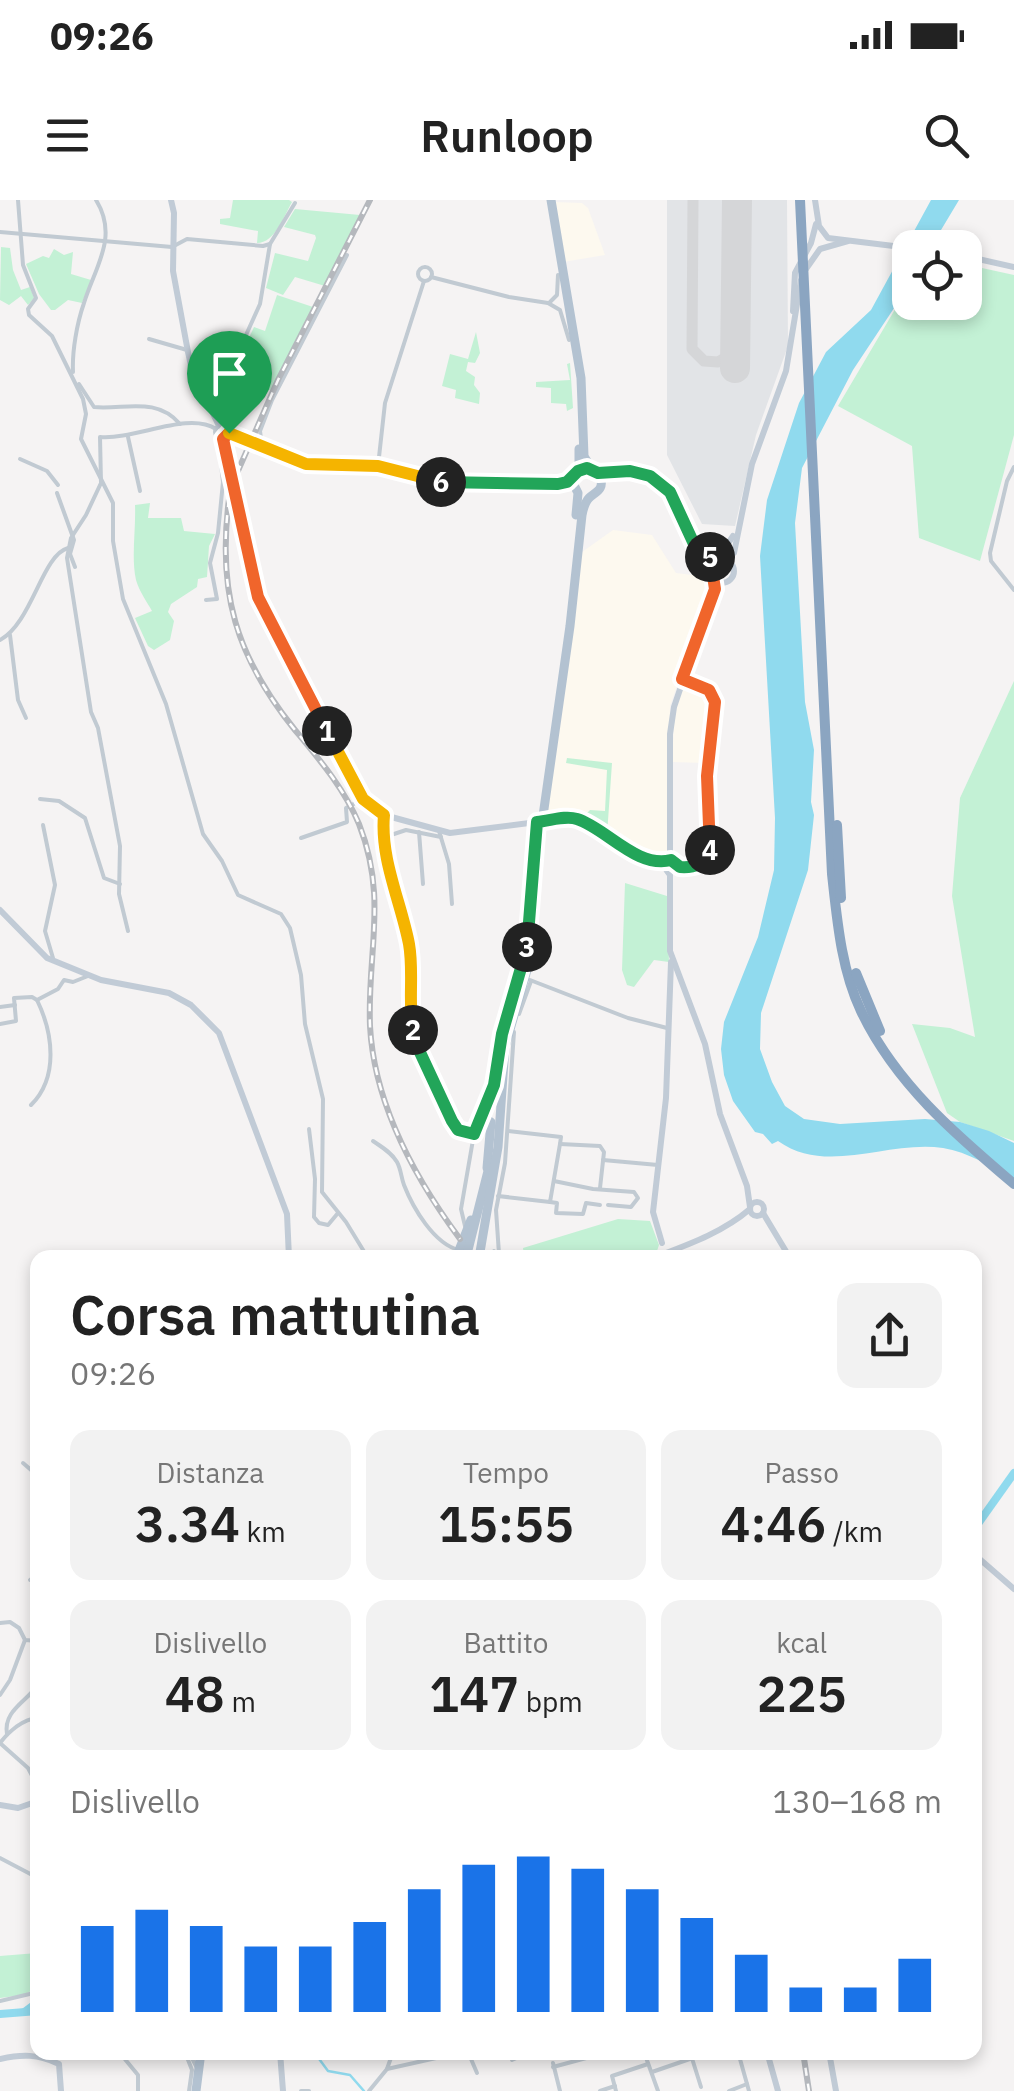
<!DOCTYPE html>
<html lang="it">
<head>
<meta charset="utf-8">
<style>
	body { margin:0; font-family:"IBM Plex Sans",sans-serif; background:#f2f2f2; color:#222; height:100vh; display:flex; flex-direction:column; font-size:38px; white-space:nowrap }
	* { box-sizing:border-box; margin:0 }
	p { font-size:32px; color:#767676 }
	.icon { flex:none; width:55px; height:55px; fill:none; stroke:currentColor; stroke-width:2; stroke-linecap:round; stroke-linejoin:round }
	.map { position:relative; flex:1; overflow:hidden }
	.drawer { position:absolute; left:30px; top:1050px; width:952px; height:810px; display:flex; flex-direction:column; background:#fff; border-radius:20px; box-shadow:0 5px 15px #0003 }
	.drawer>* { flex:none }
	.buttons { position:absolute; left:892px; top:30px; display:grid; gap:20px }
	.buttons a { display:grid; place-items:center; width:90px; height:90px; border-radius:20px; background:#fff; box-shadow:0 5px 15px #0003; font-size:50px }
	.pin { position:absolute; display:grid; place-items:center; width:85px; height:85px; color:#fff; margin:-102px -42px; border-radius:50% 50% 50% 0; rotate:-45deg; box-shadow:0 0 10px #0007 }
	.pin .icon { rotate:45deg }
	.km { position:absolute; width:50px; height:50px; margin:-25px; border-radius:50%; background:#222; color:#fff; font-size:28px; line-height:50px; text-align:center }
	.round { display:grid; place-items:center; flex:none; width:105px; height:105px; border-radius:20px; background:#f2f2f2 }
	.headline { display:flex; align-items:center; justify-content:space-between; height:170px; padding:0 40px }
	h1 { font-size:55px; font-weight:600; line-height:75px }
	.figures { display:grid; grid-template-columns:repeat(3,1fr); gap:15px; height:170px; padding:10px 40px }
	.figures div { display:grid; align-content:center; border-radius:20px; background:#f2f2f2; text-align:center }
	.figures b { font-size:50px; font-weight:600 }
	.figures small { font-size:28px; font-weight:400 }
	.figures p { font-size:28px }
	.chart { height:280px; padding:20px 40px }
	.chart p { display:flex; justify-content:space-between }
	.chart svg { width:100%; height:180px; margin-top:10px; stroke:#1a73e8; stroke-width:6 }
	.status { display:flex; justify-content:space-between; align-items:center; height:70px; padding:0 50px; background:#fff; direction:ltr }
	.status svg { height:28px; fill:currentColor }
	header { display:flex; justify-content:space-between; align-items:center; height:130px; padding:0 40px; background:#fff; font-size:45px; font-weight:600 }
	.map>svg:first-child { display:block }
	.commercial { fill:#fdf9ef }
	.airport { fill:#e2e4e7 }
	.green { fill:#c3f1d5 }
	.water { fill:#90daee }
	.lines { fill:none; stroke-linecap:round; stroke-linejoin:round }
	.stream { stroke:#90daee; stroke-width:2.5 }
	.canal { stroke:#90daee; stroke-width:5 }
	.river { stroke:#90daee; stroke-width:8 }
	.taxiway { stroke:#d5d6d8; stroke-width:11 }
	.runway { stroke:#d5d6d8; stroke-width:30 }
	.street { stroke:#c1cad2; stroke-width:4 }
	.secondary { stroke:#c1cbd6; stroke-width:6 }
	.primary { stroke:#b3c2d1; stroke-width:9 }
	.highway { stroke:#8ba5c1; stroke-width:10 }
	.rail-casing { stroke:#b5b8bd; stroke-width:6 }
	.rail { stroke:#fff; stroke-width:2.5; stroke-dasharray:8; stroke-linecap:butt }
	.split-1-casing { stroke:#fff; stroke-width:20 }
	.split-2-casing { stroke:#fff; stroke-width:20 }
	.split-3-casing { stroke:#fff; stroke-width:20 }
	.split-4-casing { stroke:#fff; stroke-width:20 }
	.split-5-casing { stroke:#fff; stroke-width:20 }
	.split-6-casing { stroke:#fff; stroke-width:20 }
	.split-7-casing { stroke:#fff; stroke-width:20 }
	.split-1 { stroke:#f0652b; stroke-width:12 }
	.split-2 { stroke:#f5b400; stroke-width:12 }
	.split-3 { stroke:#22a559; stroke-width:12 }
	.split-4 { stroke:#22a559; stroke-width:12 }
	.split-5 { stroke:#f0652b; stroke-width:12 }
	.split-6 { stroke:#22a559; stroke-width:12 }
	.split-7 { stroke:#f5b400; stroke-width:12 }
</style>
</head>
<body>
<div class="status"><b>09:26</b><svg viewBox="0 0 49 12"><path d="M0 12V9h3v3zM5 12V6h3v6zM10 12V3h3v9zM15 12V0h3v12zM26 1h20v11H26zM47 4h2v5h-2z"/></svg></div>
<header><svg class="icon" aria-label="menu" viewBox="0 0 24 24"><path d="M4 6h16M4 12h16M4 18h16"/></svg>Runloop<svg class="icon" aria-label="search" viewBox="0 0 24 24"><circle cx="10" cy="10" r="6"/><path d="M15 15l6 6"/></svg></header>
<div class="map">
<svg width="1014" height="1891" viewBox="0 0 1014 1891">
	<rect width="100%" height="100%" fill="#f5f3f3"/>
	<g class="commercial">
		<path d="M553 2 582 3 588 8 605 55 563 62Z"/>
		<path d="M613 330 652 335 676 373 708 377 712 386 670 506 667 659 618 644 582 618 546 615 582 352Z"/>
		<path d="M683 482 705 491 710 498 712 513 705 563 672 562 675 506Z"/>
	</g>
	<path class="airport" d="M667 0H787L788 146 756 235 735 326 702 324 667 255Z"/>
	<g class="green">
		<path d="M233 0H289L292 2C284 16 275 43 257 43L258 31 220 24V19L230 18Z"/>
		<path d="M295 9 360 15 325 86 295 77 283 95 266 88 275 53 308 61 316 38 315 35 284 27Z"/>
		<path d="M1 47 10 48 13 70 21 90 30 87 34 98 28 105 21 96 9 105 0 100Z"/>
		<path d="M54 49 64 55 73 52 71 74 91 80 82 103 68 100 55 110H51L39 94 26 64 43 56 49 58Z"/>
		<path d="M965 68H982L1014 75V235L980 361 919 338 912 246 838 206 910 84V102H965Z"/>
		<path d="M277 95 313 107 271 190 227 185 254 127 265 131Z"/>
		<path d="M476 132 480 153 475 163 468 162 466 171 475 177 474 185 480 193 479 204 455 198 456 190 442 186 450 154 468 159Z"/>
		<path d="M570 163 573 208 567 211 566 204 551 203V188L536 187V182L570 180 567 164Z"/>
		<path d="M150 303 148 318H181L184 331 215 334 209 346 207 377 198 379 197 387 171 404 168 412 174 421 170 440 154 450 148 446 135 418 152 411C147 402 139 391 136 380 131 357 136 330 135 305Z"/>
		<path d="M1014 481V941L960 922 947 913 912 824 950 828 975 837 952 696 960 598Z"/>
		<path d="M567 558 612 563 607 635 587 620V613L590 610 605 611 607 570 566 563Z"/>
		<path d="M625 683 667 696 669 762 654 760 634 787 627 785 622 770Z"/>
		<path d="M618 1019 650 1021 659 1045 657 1051 644 1058 524 1057 523 1048Z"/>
		<path d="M37 1753V1788L23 1795 0 1798V1756Z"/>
	</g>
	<path class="water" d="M931 0H959L938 35 937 47 910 48V84L853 170 802 268 795 323 805 502 814 550 811 602 814 615 808 670 761 813 760 849 772 882 785 906 804 919 840 924 925 919 960 922 989 931 1014 943V979C992 967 968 952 943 948 887 940 827 976 778 941L772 944 763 934 755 932 733 901 724 875 721 849 724 822 758 737 774 670 775 618 760 356 767 300 799 203 826 152 871 110Z"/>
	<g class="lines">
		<g class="stream">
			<path d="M314 1852 328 1871 350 1875 364 1891"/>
			<path d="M441 1855 451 1852"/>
		</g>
		<path class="canal" d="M22 1812 38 1800"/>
		<g class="river">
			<path d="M975 1328 1014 1273"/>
			<path d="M0 1814 38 1811"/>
		</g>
		<path class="taxiway" d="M693 0 692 149 704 161 718 162 730 155 735 139"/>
		<path class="runway" d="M735 168 737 0"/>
		<g class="street">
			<path d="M18 0 23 65 36 98 28 109 29 115 52 136 83 199 86 214 81 239 113 303V341L123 399 166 504 203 634 222 661 238 695 281 714 290 728 301 775 305 824 323 899 322 992 346 1022 368 1058"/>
			<path d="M0 32 172 47 187 39 263 46 270 44"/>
			<circle cx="425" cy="74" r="7"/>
			<path d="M431 77 509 97 548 103"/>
			<path d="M550 102 557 95 558 75"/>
			<path d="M548 103 560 110 569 140"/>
			<path d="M149 139 187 150"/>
			<path d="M73 172C72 151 77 123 84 103 95 67 119 37 96 0"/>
			<path d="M79 184 94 207C124 210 156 196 180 224"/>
			<circle cx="222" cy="232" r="7"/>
			<path d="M222 226 223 186 260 104 270 44 295 3"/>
			<path d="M229 233 306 264 378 266 462 285H552L570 281"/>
			<path d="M128 237 140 291"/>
			<path d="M223 239 234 290"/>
			<path d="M262 246 260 231 272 200 347 55"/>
			<path d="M20 259 47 271 58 285"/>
			<path d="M378 266 385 203 424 81"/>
			<path d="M1014 267 1007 281 990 353 991 361 1014 390"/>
			<path d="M57 293 74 340 70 354 75 367"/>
			<path d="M206 400 217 399 210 363 218 333 223 282 220 255 226 253"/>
			<path d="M10 435 18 500 26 518"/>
			<path d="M0 440C32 423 42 355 68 348"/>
			<path d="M40 599 59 601 85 618 104 678 120 684"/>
			<path d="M384 616C380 659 401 702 409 744 415 771 407 801 412 828 416 851 451 933 473 940"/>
			<path d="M43 625 55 685 45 731 53 758"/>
			<path d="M439 631 449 664 452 704"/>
			<path d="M419 632 423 684"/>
			<path d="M385 637 406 630 441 637"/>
			<path d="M301 638 347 622 346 608 363 599"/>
			<path d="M674 670 691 668 705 661C714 647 709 631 708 615 706 587 720 506 709 490L686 481"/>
			<path d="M128 731 119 694 120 646 98 528 91 512 67 358 71 338 86 315 101 283 100 237C135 240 188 211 216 229"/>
			<path d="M530 780 628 818 667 828"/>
			<path d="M0 807 15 805"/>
			<path d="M519 814 531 781"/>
			<path d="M0 824 16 821 14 798 32 797 37 800 58 789 64 780 73 782 88 776"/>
			<path d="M31 905C59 877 53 833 37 800"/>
			<path d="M309 929 315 979 314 1017 319 1023 328 1025 338 1013"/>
			<path d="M373 941C382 947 392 953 397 962 401 969 401 977 404 985 413 1008 434 1044 459 1050"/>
			<path d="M560 944 600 946 604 952 600 988"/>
			<path d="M603 960 658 965"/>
			<path d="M554 981 593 989 634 992 638 998 631 1007 608 1005"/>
			<path d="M498 996 550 1002 560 944 561 937 508 931"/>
			<path d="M550 1002 557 1003 556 1013 583 1014 586 1003 600 1005"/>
			<path d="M465 1026 461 1009 474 934 468 932"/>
			<path d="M499 1054 496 1010 505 963 514 832"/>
			<path d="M488 1058 494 1051 499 1058"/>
			<path d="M23 1263 38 1276"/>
			<path d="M30 1380 38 1375"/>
			<path d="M0 1423 10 1422 19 1428 25 1440 38 1441"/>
			<path d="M0 1495 10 1480 25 1440"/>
			<path d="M38 1518C23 1519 9 1531 0 1543L28 1568 38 1587"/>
			<path d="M7 1534C3 1511 26 1502 38 1485"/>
			<path d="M0 1658 38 1678"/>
			<path d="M0 1801 38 1792"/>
			<path d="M119 1852 138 1875V1891"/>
			<path d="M185 1852 192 1870 189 1891"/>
			<path d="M189 1852 196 1866"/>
			<path d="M468 1852 477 1873"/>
			<path d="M644 1852 658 1891"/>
			<path d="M690 1852 701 1887"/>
			<path d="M738 1852 749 1891"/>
			<path d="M512 1860 521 1856 520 1852"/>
			<path d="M553 1863 560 1891"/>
			<path d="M553 1867 590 1857"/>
			<path d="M387 1869 463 1852"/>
			<path d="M652 1872 710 1852"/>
			<path d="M301 1891H309"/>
			<path d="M369 1891 387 1869 393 1852"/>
			<path d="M600 1891 615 1886"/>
			<path d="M616 1891 612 1876 648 1864"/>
			<path d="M729 1891 747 1884"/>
		</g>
		<g class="secondary">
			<path d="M171 0 174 13 173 71 188 152 192 170 219 226"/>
			<path d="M815 0 819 26 828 38 910 48"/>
			<path d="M965 56 1014 67"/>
			<path d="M806 69 820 49 848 41"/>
			<path d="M793 111 795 73 811 43 816 24"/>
			<path d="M599 273 634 272 659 281 675 300 694 344 713 364"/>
			<path d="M234 290 258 397 363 599 384 615 450 633 537 622"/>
			<path d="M686 320 701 341 714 350 727 345 733 336"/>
			<circle cx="722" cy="371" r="12"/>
			<path d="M725 360 734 353 752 264 786 171 801 80"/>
			<path d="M542 622 578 619 617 645 666 661"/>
			<path d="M670 656V534L674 507 709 404 715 389 722 383"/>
			<circle cx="670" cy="665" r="6"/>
			<path d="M667 671 670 675V751L705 844 720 914 747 986 750 1007"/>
			<path d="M0 710 47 758 101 780 169 793 191 805 219 833 287 1014 289 1058"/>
			<circle cx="757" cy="1009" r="7"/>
			<path d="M763 1013 790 1058"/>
			<path d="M662 1043 653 1012 666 898 671 762"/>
			<path d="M653 1058C687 1045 722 1033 750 1009"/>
			<path d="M975 1355 1014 1389"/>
			<path d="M0 1605 18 1608 38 1601"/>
			<path d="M280 1852 283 1891"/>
			<path d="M767 1852 778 1891"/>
			<path d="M829 1852 836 1891"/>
			<path d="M0 1859C22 1854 38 1854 59 1864L61 1891"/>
		</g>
		<g class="primary">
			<path d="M576 315 578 293 573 283 579 268V249"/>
			<path d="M475 925 483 917 491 922 487 968"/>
			<path d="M464 932C486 917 493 888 499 863"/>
			<path d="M456 1058 471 1020"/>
			<path d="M466 1058 490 963"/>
			<path d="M479 1058 498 947 505 847 531 756 540 637 570 426 582 315C583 310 585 302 589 298 595 292 605 290 600 277 597 268 588 266 584 256L581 178 551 0"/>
			<path d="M196 1891 201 1852"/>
		</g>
		<g class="highway">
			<path d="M800 0 832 674C837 719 841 769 861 811 895 883 955 934 1014 984"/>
			<path d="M837 625 841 698"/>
			<path d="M856 773 880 831"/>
		</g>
		<g class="rail-casing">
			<g id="rail">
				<path d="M237 273 278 180 370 0"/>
				<path d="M229 299C217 392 236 457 295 530 319 559 344 588 359 624 388 698 367 752 370 826 374 903 414 977 460 1039"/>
				<path d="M803 1852 809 1891"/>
			</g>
		</g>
		<use href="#rail" class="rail"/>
	</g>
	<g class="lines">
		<g class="split-1-casing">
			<path id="split-1" d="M229 233 223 239 258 397 327 531"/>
		</g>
		<g class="split-2-casing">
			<path id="split-2" d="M327 531 363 599 384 615C380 659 401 702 409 744 414 772 408 802 413 830"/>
		</g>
		<g class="split-3-casing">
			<path id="split-3" d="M413 830 418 848 452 921 458 930 474 934 494 885 502 834 527 747"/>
		</g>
		<g class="split-4-casing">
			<path id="split-4" d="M527 747 537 622C550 621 565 615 577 619 606 628 637 669 671 660L680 667C694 668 707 664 710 650"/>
		</g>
		<g class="split-5-casing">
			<path id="split-5" d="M710 650 707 576 715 502 709 490 682 479 715 389 710 357"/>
		</g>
		<g class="split-6-casing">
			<path id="split-6" d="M441 282 558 284 567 282 578 271 587 268 598 273 630 271 650 276 670 292 694 344 710 357"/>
		</g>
		<g class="split-7-casing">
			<path id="split-7" d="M229 233 306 264 378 266 441 282"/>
		</g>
		<use href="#split-1" class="split-1"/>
		<use href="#split-2" class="split-2"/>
		<use href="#split-3" class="split-3"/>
		<use href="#split-4" class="split-4"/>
		<use href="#split-5" class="split-5"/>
		<use href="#split-6" class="split-6"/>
		<use href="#split-7" class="split-7"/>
	</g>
</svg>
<div class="buttons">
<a><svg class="icon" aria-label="locate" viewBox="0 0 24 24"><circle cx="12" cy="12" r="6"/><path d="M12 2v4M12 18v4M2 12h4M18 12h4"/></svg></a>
</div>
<div class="pin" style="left:229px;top:233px;background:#1e9e55"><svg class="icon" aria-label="arrive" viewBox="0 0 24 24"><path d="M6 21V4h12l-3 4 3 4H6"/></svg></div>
<b class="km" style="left:327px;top:531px">1</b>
<b class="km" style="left:413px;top:830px">2</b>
<b class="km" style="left:527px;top:747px">3</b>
<b class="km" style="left:710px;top:650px">4</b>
<b class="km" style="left:710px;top:357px">5</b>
<b class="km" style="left:441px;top:282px">6</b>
<section class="drawer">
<div class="headline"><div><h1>Corsa mattutina</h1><p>09:26</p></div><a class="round"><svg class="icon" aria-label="share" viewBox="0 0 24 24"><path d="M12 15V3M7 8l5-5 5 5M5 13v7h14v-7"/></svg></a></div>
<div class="figures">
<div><p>Distanza</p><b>3.34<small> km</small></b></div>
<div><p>Tempo</p><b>15:55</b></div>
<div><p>Passo</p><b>4:46<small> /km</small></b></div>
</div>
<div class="figures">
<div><p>Dislivello</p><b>48<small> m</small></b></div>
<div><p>Battito</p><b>147<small> bpm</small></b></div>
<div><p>kcal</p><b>225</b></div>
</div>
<div class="chart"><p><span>Dislivello</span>130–168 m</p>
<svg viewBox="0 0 160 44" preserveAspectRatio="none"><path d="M5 44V23M15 44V19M25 44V23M35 44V28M45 44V28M55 44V22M65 44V14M75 44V8M85 44V6M95 44V9M105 44V14M115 44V21M125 44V30M135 44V38M145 44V38M155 44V31"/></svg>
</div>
</section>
</div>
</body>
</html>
